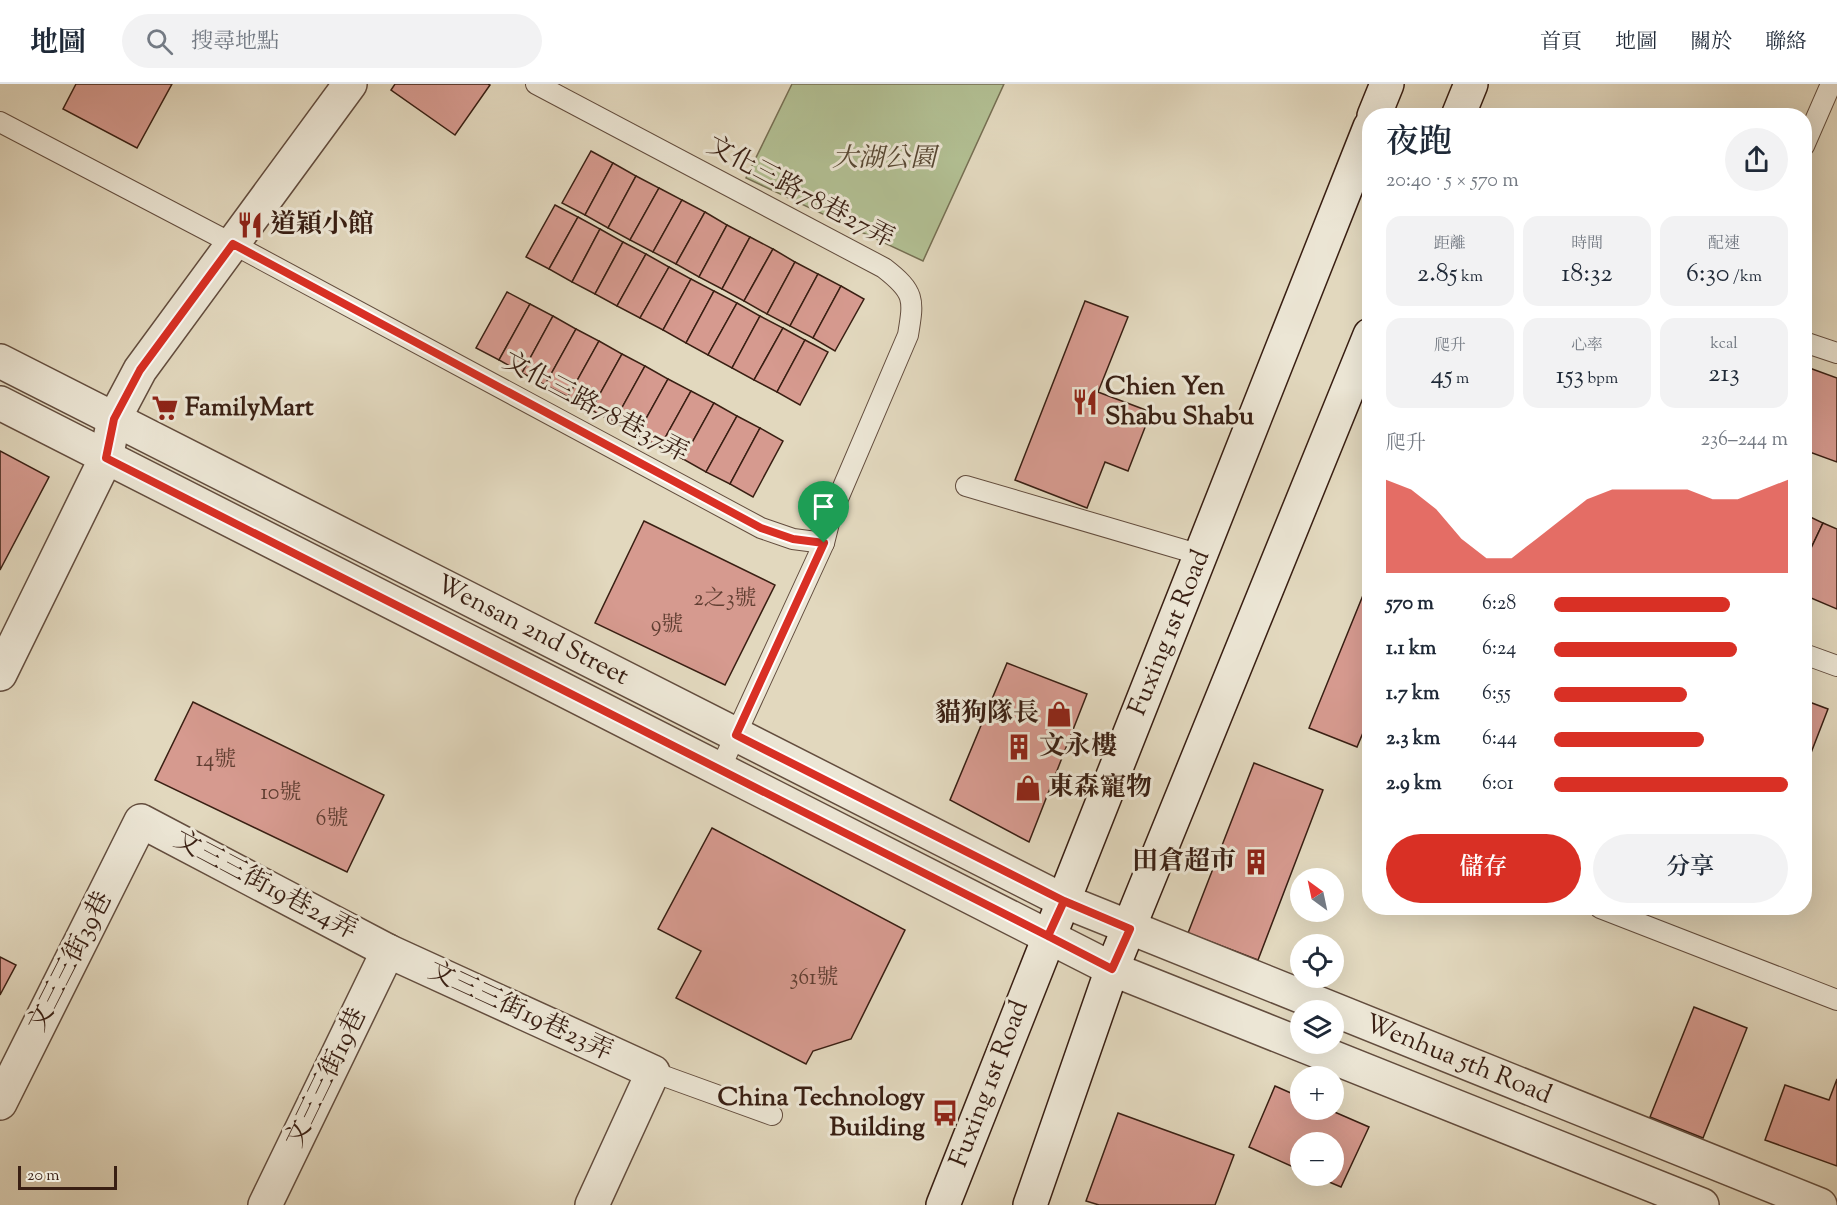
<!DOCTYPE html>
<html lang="zh-TW">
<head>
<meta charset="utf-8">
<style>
	body { margin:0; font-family:"Sorts Mill Goudy","Noto Serif TC",serif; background:#f2f2f3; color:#1f2937; height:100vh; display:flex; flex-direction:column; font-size:22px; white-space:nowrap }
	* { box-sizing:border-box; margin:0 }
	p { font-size:20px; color:#747a83 }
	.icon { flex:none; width:33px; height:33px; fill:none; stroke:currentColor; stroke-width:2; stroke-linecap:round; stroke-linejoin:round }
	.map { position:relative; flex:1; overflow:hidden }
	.drawer { position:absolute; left:1362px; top:24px; width:450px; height:807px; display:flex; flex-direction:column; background:#fff; border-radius:24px; box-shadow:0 6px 24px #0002 }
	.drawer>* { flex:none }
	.needle { width:39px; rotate:327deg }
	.tools { position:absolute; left:1290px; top:784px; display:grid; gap:12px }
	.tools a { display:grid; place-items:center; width:54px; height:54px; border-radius:50%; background:#fff; box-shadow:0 6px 24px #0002; font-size:30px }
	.scale { position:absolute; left:18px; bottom:15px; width:99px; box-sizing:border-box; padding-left:6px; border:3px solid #391f13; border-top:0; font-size:16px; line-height:21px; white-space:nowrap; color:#391f13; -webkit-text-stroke:4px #ece6d5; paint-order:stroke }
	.pin { position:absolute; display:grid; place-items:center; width:51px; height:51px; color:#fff; margin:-62px -26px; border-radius:50% 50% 50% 0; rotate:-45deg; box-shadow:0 0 6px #0007 }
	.pin .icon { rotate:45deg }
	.round { display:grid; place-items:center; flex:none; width:63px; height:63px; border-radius:32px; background:#f2f2f3 }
	.summary { display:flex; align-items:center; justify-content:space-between; height:102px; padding:0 24px }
	h1 { font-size:33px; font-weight:600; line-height:45px }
	.stats { display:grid; grid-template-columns:repeat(3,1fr); gap:9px; height:102px; padding:6px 24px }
	.stats div { display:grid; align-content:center; border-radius:15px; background:#f2f2f3; text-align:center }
	.stats b { font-size:26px; font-weight:600 }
	.stats small { font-size:16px; font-weight:400 }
	.stats p { font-size:16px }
	.chart { height:168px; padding:12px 24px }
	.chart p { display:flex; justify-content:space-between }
	.chart svg { width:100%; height:108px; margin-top:6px; fill:#d93025; opacity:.7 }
	.action { display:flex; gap:12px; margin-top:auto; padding:12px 24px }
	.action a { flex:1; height:69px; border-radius:36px; background:#d93025; color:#fff; font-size:24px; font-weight:600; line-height:69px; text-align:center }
	.action a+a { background:#f2f2f3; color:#1f2937 }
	ul { padding:0 24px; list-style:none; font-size:20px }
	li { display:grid; grid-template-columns:96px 72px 1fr; align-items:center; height:45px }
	li i { height:15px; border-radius:8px; background:#d93025 }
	header { display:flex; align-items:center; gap:36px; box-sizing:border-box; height:84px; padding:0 30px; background:#fff; border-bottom:2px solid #e0e1e3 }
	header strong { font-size:28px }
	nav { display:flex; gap:33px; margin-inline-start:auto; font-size:21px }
	.search { width:420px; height:54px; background:#f2f2f3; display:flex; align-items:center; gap:15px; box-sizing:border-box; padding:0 21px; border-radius:33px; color:#747a83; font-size:22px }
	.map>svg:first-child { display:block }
	.green { fill:#b2bf93; stroke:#766f53; stroke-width:1.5 }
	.building { fill:#d69a8f; stroke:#391f13; stroke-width:1.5 }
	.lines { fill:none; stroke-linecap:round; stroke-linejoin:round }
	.lane-casing { stroke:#634d3e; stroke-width:22 }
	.street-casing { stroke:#634d3e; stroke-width:36 }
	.secondary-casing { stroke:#391f13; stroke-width:36 }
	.lane { stroke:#ece6d5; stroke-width:20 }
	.street { stroke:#ece6d5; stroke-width:33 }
	.secondary { stroke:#ece6d5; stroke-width:33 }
	.route-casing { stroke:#fff; stroke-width:12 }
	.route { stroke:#d93025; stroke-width:8 }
	.labels { text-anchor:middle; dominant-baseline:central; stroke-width:6; stroke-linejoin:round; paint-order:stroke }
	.number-label { font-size:22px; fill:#603e32 }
	.park-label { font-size:26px; font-style:italic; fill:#574733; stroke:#ece6d5 }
	.street-label { font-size:26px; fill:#391f13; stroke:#ece6d5 }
	.poi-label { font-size:26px; font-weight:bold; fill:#391f13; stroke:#ece6d5; text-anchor:start }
</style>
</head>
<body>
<header>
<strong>地圖</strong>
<div class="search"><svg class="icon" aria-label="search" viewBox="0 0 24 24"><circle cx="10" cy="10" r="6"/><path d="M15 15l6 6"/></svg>搜尋地點</div>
<nav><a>首頁</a><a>地圖</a><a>關於</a><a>聯絡</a></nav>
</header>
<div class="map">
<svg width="1837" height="1121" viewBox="0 0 1837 1121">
	<rect width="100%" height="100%" fill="#e2d8be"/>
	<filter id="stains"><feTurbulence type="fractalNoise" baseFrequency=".00333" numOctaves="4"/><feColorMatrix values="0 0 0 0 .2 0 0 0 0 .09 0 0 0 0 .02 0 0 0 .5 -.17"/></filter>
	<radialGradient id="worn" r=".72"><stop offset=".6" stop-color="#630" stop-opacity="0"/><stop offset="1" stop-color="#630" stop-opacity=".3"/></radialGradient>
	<path class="green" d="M792 0H1004L923 177 746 94Z"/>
	<g class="building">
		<path d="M76 0H172L137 64 63 25Z"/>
		<path d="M395 0H488L490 1 455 51 391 6Z"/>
		<path d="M591 67 613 79 585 131 562 119Z"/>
		<path d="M613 79 636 92 608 144 585 131Z"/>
		<path d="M636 92 659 104 630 156 608 144Z"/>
		<path d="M659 104 682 116 653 168 630 156Z"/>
		<path d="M682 116 705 128 676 180 653 168Z"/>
		<path d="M555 121 578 133 549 185 526 173Z"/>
		<path d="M705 128 727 141 699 193 676 180Z"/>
		<path d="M578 133 600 145 572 198 549 185Z"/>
		<path d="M727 141 750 153 722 205 699 193Z"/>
		<path d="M600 145 623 158 595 210 572 198Z"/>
		<path d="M750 153 773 165 744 217 722 205Z"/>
		<path d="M623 158 646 170 617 222 595 210Z"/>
		<path d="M773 165 795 178 767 230 744 217Z"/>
		<path d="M646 170 669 183 640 234 617 222Z"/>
		<path d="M795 178 818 190 790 242 767 230Z"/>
		<path d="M669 183 691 195 663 246 640 234Z"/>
		<path d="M818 190 841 202 813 254 790 242Z"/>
		<path d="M691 195 714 207 686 259 663 246Z"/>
		<path d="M841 202 864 215 835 267 813 254Z"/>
		<path d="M714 207 737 219 708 271 686 259Z"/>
		<path d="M507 208 530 220 499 276 476 264Z"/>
		<path d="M1085 217 1128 233 1098 308 1151 328 1128 387 1105 378 1087 424 1015 396Z"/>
		<path d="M737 219 760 232 732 284 708 271Z"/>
		<path d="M530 220 553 232 522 289 499 276Z"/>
		<path d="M553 232 576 245 545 301 522 289Z"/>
		<path d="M760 232 783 244 754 296 732 284Z"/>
		<path d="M783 244 805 256 777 308 754 296Z"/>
		<path d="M576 245 599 257 568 313 545 301Z"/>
		<path d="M805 256 828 268 800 321 777 308Z"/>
		<path d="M599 257 622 270 591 326 568 313Z"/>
		<path d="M622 270 645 282 614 338 591 326Z"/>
		<path d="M645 282 668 295 637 351 614 338Z"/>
		<path d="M1804 282 1837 294V378L1804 366Z"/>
		<path d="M668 295 691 307 660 363 637 351Z"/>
		<path d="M691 307 714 319 683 375 660 363Z"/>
		<path d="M714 319 737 332 706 388 683 375Z"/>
		<path d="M737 332 760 344 730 400 706 388Z"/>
		<path d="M760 344 783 357 753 413 730 400Z"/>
		<path d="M0 367 49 393 0 486Z"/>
		<path d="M1804 430 1823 439 1804 479Z"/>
		<path d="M644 437 775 501 725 601 595 539Z"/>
		<path d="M1823 439 1837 445V525L1804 511V479Z"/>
		<path d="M1370 494V632L1357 663 1309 644Z"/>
		<path d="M1007 579 1087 610 1029 758 950 716Z"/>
		<path d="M1804 616 1828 625 1804 687Z"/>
		<path d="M193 618 384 711 347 788 155 696Z"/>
		<path d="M1254 679 1323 706 1258 876 1188 849Z"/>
		<path d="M712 744 905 846 851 955 813 967 806 980 676 914 701 867 658 845Z"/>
		<path d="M0 873 16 881 0 911Z"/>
		<path d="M1694 923 1747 944 1703 1054 1650 1033Z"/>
		<path d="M1837 995V1082L1765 1056 1785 1001 1829 1016Z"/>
		<path d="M1275 1002 1300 1013V1026H1330L1369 1043 1341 1103 1315 1092H1334V1059H1300V1086L1249 1063Z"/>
		<path d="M1118 1029 1234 1071 1215 1121H1099L1086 1117Z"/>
	</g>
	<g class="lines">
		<g class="lane-casing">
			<g id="lane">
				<path d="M0 38 233 160 761 444 793 455 824 459 831 431 908 251C914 215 915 208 884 184L536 0"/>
				<path d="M1804 62 1831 0"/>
				<path d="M1804 258 1837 269"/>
				<path d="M966 402 1201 471"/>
				<path d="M1804 570 1837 582"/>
				<path d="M720 685 824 459"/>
				<path d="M1600 824 1837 916"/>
				<path d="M653 988 772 1031"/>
			</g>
		</g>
		<g class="street-casing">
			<g id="street">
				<path d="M0 277 1064 817 1820 1121"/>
				<path d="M0 319 1112 885 1702 1121"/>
				<path d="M0 590 106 374 114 335 140 286 350 0"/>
				<path d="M0 1019 141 737 388 867 653 988 592 1121"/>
				<path d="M265 1121 388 867"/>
			</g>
		</g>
		<g class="secondary-casing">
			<g id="secondary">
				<path d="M1374 32 1387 0"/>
				<path d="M1458 32 1471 0"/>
				<path d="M943 1121 1370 43"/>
				<path d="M1030 1121 1112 885 1370 251"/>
			</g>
		</g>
		<use href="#lane" class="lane"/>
		<use href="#street" class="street"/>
		<use href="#secondary" class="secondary"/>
	</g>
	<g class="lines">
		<g class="route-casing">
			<path id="route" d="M824 459 736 651 1064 817 1048 852 1112 885 1130 845 1064 817 1048 852 106 374 114 335 140 286 233 160 761 444 793 455 824 459"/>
		</g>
		<use href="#route" class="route"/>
	</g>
	<defs>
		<g id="restaurant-bare" transform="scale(2.07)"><path d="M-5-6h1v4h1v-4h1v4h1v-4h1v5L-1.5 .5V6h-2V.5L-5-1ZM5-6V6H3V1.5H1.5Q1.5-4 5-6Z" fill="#8f2418" stroke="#ece6d5" stroke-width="2.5" paint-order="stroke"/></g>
		<g id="supermarket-bare" transform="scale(2.07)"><path d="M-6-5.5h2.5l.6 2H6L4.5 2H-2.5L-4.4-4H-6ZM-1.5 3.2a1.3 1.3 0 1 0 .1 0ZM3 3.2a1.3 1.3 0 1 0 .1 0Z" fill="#8f2418" stroke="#ece6d5" stroke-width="2.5" paint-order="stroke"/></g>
		<g id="shop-bare" transform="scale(2.07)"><path d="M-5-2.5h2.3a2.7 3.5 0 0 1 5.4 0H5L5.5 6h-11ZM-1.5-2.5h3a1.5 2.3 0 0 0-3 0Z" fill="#8f2418" stroke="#ece6d5" stroke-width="2.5" paint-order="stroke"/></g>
		<g id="building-bare" transform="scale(2.07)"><path d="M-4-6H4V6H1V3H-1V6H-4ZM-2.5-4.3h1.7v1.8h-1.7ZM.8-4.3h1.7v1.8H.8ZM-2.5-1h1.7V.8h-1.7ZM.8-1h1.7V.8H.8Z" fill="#8f2418" stroke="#ece6d5" stroke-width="2.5" paint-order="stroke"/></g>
		<g id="bus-bare" transform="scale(2.07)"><path d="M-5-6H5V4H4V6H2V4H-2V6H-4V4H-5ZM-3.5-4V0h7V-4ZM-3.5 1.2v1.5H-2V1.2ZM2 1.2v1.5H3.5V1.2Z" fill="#8f2418" stroke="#ece6d5" stroke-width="2.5" paint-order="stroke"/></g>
	</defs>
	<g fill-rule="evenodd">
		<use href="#restaurant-bare" x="250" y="141"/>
		<use href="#restaurant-bare" x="1085" y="318"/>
		<use href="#supermarket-bare" x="165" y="324"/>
		<use href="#shop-bare" x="1059" y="630"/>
		<use href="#building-bare" x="1019" y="663"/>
		<use href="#shop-bare" x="1028" y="704"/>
		<use href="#building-bare" x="1256" y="778"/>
		<use href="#bus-bare" x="945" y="1029"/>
	</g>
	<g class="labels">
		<g class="number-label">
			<text x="725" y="516">2之3號</text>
			<text x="667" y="542">9號</text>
			<text x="216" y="677">14號</text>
			<text x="281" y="710">10號</text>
			<text x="332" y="736">6號</text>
			<text x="814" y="895">361號</text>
		</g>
		<g class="park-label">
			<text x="884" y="75">大湖公園</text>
		</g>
		<g class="street-label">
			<text transform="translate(800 109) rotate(28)">文化三路78巷27弄</text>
			<text transform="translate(595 324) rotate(28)">文化三路78巷37弄</text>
			<text transform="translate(532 547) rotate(27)">Wensan 2nd Street</text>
			<text transform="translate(1170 549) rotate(-68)">Fuxing 1st Road</text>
			<text transform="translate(265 802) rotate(28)">文三三街19巷24弄</text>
			<text transform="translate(71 878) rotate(-63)">文三三街39巷</text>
			<text transform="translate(520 928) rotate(25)">文三三街19巷23弄</text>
			<text transform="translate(1458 976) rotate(22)">Wenhua 5th Road</text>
			<text transform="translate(327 994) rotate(-64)">文三三街19巷</text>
			<text transform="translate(990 1000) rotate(-69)">Fuxing 1st Road</text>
		</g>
		<g class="poi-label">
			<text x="270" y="141">道穎小館</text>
			<text x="1105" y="303">Chien Yen<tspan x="1105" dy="30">Shabu Shabu</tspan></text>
			<text x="185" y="324">FamilyMart</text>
			<text x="1039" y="630" text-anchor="end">貓狗隊長</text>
			<text x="1039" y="663">文永樓</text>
			<text x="1048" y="704">東森寵物</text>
			<text x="1236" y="778" text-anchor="end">田倉超市</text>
			<text x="925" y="1014" text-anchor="end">China Technology<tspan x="925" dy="30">Building</tspan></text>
		</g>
	</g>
	<rect width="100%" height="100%" filter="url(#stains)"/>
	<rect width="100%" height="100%" fill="url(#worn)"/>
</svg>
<div class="tools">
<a><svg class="needle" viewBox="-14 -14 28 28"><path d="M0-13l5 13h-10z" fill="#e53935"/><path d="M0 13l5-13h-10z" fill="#747a83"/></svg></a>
<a><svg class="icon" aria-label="locate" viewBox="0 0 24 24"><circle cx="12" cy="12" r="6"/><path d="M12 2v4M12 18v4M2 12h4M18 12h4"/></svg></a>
<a><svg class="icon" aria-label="layers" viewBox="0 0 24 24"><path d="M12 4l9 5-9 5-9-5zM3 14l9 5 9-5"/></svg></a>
<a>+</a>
<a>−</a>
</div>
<div class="scale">20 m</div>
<div class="pin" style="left:824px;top:459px;background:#1e9e55"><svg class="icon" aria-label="arrive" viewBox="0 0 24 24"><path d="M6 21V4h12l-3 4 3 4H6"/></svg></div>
<section class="drawer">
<div class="summary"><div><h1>夜跑</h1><p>20:40 · 5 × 570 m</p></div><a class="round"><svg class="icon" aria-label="share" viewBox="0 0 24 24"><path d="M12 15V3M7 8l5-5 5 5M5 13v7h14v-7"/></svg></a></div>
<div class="stats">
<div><p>距離</p><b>2.85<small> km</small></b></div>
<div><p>時間</p><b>18:32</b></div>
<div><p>配速</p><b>6:30<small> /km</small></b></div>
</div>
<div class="stats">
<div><p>爬升</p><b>45<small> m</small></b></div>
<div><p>心率</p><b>153<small> bpm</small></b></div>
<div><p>kcal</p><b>213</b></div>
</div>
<div class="chart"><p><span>爬升</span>236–244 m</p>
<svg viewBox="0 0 160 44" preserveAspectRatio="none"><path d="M0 44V6L10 10L20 18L30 30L40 38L50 38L60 30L70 22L80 14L90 10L100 10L110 10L120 10L130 14L140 14L150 10L160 6V44z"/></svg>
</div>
<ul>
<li><b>570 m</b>6:28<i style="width:75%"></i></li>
<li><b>1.1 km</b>6:24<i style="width:78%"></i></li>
<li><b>1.7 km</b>6:55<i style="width:57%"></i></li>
<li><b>2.3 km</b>6:44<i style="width:64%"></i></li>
<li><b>2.9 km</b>6:01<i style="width:100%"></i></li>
</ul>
<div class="action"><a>儲存</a><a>分享</a></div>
</section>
</div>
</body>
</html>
